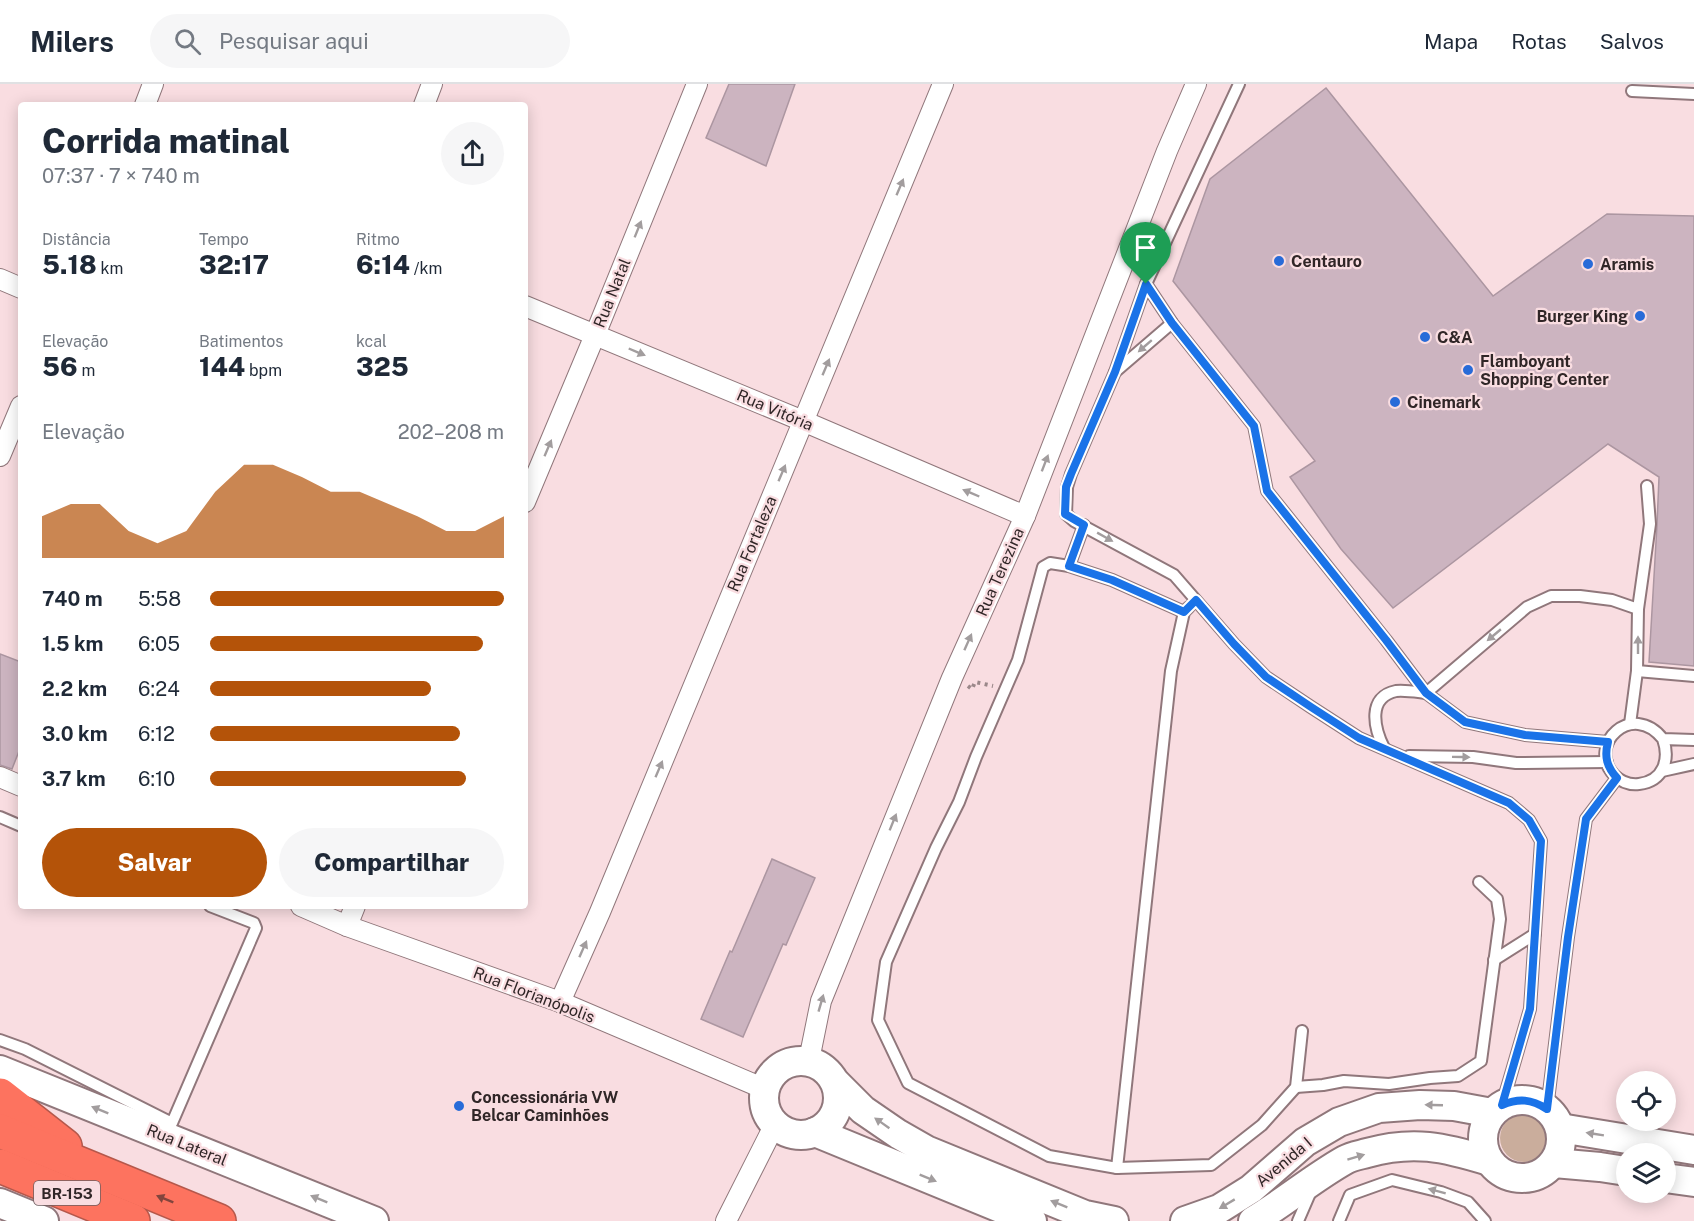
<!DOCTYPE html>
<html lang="pt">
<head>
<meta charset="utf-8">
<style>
	body { margin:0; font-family:"Public Sans",sans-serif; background:#f6f6f7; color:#1f2937; height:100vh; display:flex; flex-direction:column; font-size:22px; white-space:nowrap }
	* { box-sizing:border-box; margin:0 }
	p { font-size:20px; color:#747a83 }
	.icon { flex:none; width:33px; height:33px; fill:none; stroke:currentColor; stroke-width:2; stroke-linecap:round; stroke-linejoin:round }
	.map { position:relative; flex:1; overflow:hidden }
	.sheet { position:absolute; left:18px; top:18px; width:510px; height:807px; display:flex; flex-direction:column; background:#fff; border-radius:6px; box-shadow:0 3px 15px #0003 }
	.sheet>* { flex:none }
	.buttons { position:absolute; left:1616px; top:987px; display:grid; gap:12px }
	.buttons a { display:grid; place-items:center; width:60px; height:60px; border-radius:50%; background:#fff; box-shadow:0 3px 15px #0003; font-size:30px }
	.pin { position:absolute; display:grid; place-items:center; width:51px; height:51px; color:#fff; margin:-62px -26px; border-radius:50% 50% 50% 0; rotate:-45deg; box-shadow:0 0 6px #0007 }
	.pin .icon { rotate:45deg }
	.round { display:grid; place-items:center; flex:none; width:63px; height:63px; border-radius:32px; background:#f6f6f7 }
	.head { display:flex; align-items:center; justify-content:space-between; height:102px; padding:0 24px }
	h1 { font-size:33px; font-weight:800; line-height:45px }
	.metrics { display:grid; grid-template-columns:repeat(3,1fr); gap:9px; height:102px; padding:6px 24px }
	.metrics div { display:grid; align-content:center }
	.metrics b { font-size:26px; font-weight:800 }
	.metrics small { font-size:16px; font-weight:400 }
	.metrics p { font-size:16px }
	.chart { height:168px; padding:12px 24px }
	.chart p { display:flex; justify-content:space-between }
	.chart svg { width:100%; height:108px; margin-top:6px; fill:#b45309; opacity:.7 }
	.action { display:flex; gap:12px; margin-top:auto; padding:12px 24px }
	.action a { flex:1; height:69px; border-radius:36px; background:#b45309; color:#fff; font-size:24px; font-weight:800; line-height:69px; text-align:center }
	.action a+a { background:#f6f6f7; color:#1f2937 }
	ul { padding:0 24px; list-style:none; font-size:20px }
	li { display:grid; grid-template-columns:96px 72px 1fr; align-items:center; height:45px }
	li i { height:15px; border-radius:8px; background:#b45309 }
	header { display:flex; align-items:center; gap:36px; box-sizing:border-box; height:84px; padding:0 30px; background:#fff; border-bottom:2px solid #e0e1e3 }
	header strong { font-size:28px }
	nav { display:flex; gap:33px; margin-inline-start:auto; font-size:21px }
	.search { width:420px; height:54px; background:#f6f6f7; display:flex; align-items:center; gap:15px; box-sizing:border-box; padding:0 21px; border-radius:33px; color:#747a83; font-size:22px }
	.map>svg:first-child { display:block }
	.green { fill:#caad9c }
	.building { fill:#ccb4c0; stroke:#ac96a1; stroke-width:1.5 }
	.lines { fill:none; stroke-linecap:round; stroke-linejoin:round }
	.lane-casing { stroke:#90777b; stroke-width:14 }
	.street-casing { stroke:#90777b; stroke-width:22 }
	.secondary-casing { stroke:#90777b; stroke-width:32 }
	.highway-casing { stroke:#b5584b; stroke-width:36 }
	.path { stroke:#9b888a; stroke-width:4; stroke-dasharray:3 4.5; stroke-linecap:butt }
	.lane { stroke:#fff; stroke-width:10 }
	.street { stroke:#fff; stroke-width:20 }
	.secondary { stroke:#fff; stroke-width:28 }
	.highway { stroke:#fd735f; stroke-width:33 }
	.oneway { fill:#a29d9e }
	.oneway2 { fill:#82453d }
	.route-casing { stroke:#fff; stroke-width:12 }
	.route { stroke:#1a73e8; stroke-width:8 }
	.poi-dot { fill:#286bd8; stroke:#f9dde1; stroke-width:2 }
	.labels { text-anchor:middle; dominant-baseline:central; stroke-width:4.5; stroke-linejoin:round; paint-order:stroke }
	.shield { fill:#f9dde1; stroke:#6c5d5f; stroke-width:1.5 }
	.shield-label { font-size:15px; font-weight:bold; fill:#302627 }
	.poi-label { font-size:16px; font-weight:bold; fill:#302627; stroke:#f9dde1; text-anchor:start }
	.street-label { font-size:16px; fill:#302627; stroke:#f9dde1 }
</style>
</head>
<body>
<header>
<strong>Milers</strong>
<div class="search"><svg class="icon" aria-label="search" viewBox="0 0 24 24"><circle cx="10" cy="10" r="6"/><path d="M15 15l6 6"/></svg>Pesquisar aqui</div>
<nav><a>Mapa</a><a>Rotas</a><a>Salvos</a></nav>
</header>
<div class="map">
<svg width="1694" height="1137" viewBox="0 0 1694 1137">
	<rect width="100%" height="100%" fill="#f9dde1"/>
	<circle class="green" cx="1524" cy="1054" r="24"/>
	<g class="building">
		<path d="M729 0H795L766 82 706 54Z"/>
		<path d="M1326 4 1493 212 1607 130 1694 132V582L1649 578 1657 441 1659 393 1608 360 1393 524 1341 465 1290 393 1315 377 1173 197 1210 95Z"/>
		<path d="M0 570 21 578V662L12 685 0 681Z"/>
		<path d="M772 775 815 794 786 861 783 860 743 953 701 935 730 867 732 868Z"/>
	</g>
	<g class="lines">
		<g class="lane-casing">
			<g id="lane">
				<path d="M1632 7 1694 10"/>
				<path d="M1146 200 1172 239"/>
				<path d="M1115 288 1146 200 1239 0"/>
				<path d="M1069 482 1084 441"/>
				<path d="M1638 525 1650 440 1647 402"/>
				<path d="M1184 528 1112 496 1069 482 1050 479 1043 483 1018 576 976 673 959 718 936 764 886 878 878 936 908 999 1049 1072 1117 1084 1211 1081 1262 1041 1296 1003 1302 947"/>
				<path d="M1637 587 1694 592"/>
				<path d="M1663 655C1670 675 1664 697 1639 700 1630 701 1621 698 1614 691 1586 661 1632 616 1663 655L1694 656"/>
				<path d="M1384 664C1374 644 1367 613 1396 607 1405 606 1417 608 1426 609L1527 523 1551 512H1580L1612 516 1638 525 1637 587 1630 640"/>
				<path d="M1409 672 1473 673 1516 679 1607 678"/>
				<path d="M1662 687 1694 680"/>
				<path d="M0 733 21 742"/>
				<path d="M1494 876 1535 850"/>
				<path d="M0 956 25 965 172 1039 256 844 254 839 210 822"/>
				<path d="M1296 1003 1323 1001 1344 997 1389 1000 1430 994 1458 992 1481 977 1500 835 1497 815 1479 798"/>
				<path d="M1502 1021 1530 925 1541 757 1529 736 1509 719 1359 654 1311 623 1266 593 1234 560 1174 491 1074 437 1066 430 1067 403 1071 390 1115 288 1172 239 1254 342 1267 407 1386 556 1426 609 1465 638 1525 651 1608 658"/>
				<path d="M1547 1025 1568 853 1586 735 1617 694"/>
				<path d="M1117 1084 1171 587 1184 528 1189 523"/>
				<path d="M1298 1137 1311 1107"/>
				<path d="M1339 1137 1350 1111 1392 1096 1441 1108 1468 1118 1485 1137"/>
			</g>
		</g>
		<g class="street-casing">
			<g id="street">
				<path d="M145 21 153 0"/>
				<path d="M424 21 432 0"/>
				<path d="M0 195 21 204"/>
				<path d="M525 222 803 337 1025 432"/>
				<path d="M0 372 21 322"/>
				<path d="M525 418 595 251 697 0"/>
				<path d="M0 693 21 702"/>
				<path d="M301 822 347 842 560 918 765 1005"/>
				<path d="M347 842 355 822"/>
				<path d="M560 918 600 828 943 0"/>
				<path d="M809 976 821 917 952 594 1025 432 1167 67 1196 0"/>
				<path d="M726 1137 775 1040"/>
			</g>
		</g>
		<g class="secondary-casing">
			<g id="secondary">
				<circle cx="801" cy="1014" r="37"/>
				<path d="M0 986 374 1137"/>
				<path d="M836 999 863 1026 898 1050 926 1066 1085 1131 1114 1137"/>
				<circle cx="1522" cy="1055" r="39"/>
				<path d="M1560 1044 1694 1066"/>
				<path d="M815 1048 1032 1137"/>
				<path d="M1554 1079 1600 1083 1626 1087"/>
				<path d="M1665 1094 1694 1098"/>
				<path d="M0 1119 44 1137"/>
				<path d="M1185 1137 1219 1125 1251 1105 1305 1058 1339 1038 1379 1024 1420 1021 1454 1022 1492 1029"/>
				<path d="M1253 1137C1285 1118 1313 1094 1345 1076 1352 1072 1360 1071 1367 1069 1413 1056 1444 1063 1489 1077"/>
			</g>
		</g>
		<g class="highway-casing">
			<g id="highway">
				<path d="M0 1011 65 1062"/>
				<path d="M0 1047 219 1137"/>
				<path d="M0 1082 133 1137"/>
			</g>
		</g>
		<path class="path" d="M968 602 972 605 975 598 993 602"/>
		<use href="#lane" class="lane"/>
		<use href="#street" class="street"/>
		<use href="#secondary" class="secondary"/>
		<use href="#highway" class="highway"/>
	</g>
	<defs><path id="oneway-solid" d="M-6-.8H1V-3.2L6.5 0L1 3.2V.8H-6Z" transform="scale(1.5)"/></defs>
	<g class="oneway">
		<use href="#oneway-solid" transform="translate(900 103) rotate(-67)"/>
		<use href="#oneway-solid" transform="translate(638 145) rotate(-68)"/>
		<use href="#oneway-solid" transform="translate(1145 262) rotate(139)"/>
		<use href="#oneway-solid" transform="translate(637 268) rotate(23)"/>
		<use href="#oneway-solid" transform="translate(826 283) rotate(-67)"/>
		<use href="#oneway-solid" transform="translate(548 364) rotate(-67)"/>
		<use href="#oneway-solid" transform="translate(1045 379) rotate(-69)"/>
		<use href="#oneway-solid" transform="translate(782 389) rotate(-67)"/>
		<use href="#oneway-solid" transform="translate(971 409) rotate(-157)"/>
		<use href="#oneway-solid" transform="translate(1105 453) rotate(29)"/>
		<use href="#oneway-solid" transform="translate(1494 551) rotate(140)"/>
		<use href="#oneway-solid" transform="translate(968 558) rotate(-66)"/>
		<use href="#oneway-solid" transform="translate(1638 561) rotate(-90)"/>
		<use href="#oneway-solid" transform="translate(1461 673) rotate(1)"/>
		<use href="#oneway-solid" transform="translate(659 685) rotate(-67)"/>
		<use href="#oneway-solid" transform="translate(893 738) rotate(-68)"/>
		<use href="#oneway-solid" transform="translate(583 865) rotate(-66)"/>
		<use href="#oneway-solid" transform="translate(821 919) rotate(-74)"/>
		<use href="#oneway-solid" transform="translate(1434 1021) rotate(-178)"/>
		<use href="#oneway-solid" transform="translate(100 1026) rotate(-158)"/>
		<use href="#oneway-solid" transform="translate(882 1039) rotate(-145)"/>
		<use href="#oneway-solid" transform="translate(1595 1050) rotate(-171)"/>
		<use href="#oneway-solid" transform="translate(1356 1073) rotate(-17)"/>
		<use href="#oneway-solid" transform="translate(928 1094) rotate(22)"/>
		<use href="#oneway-solid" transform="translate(1437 1107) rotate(-165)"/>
		<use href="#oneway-solid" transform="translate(319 1115) rotate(-158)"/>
		<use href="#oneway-solid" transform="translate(1059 1120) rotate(-158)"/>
		<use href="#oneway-solid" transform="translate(1227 1120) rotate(149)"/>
	</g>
	<use class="oneway2" href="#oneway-solid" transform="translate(165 1115) rotate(-158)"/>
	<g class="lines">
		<g class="route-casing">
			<path id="route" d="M1146 200 1172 239 1254 342 1267 407 1386 556 1426 609 1465 638 1525 651 1608 658C1604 673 1607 683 1617 694L1586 735 1568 853 1547 1025C1531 1015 1519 1014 1502 1021L1530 925 1541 757 1529 736 1509 719 1359 654 1311 623 1266 593 1234 560 1196 516 1184 528 1112 496 1069 482 1084 441 1065 430 1066 403 1071 390 1115 288Z"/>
		</g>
		<use href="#route" class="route"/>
	</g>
	<g class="poi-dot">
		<circle cx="1279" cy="177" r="6"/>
		<circle cx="1588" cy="180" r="6"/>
		<circle cx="1640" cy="232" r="6"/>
		<circle cx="1425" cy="253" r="6"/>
		<circle cx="1468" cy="286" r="6"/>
		<circle cx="1395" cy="318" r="6"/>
		<circle cx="459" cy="1022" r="6"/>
	</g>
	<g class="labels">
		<rect class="shield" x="34" y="1097" width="66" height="24" rx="4.5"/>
		<g class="shield-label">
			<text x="67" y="1109">BR-153</text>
		</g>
		<g class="poi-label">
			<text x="1291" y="177">Centauro</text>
			<text x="1600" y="180">Aramis</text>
			<text x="1628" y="232" text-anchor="end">Burger King</text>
			<text x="1437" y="253">C&amp;A</text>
			<text x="1480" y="277">Flamboyant<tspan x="1480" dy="18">Shopping Center</tspan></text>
			<text x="1407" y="318">Cinemark</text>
			<text x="471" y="1013">Concessionária VW<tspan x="471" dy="18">Belcar Caminhões</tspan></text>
		</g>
		<g class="street-label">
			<text transform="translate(612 209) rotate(-68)">Rua Natal</text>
			<text transform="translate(775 326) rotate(23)">Rua Vitória</text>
			<text transform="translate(752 460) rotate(-67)">Rua Fortaleza</text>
			<text transform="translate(1000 488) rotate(-66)">Rua Terezina</text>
			<text transform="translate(534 911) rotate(21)">Rua Florianópolis</text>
			<text transform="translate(187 1061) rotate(22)">Rua Lateral</text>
			<text transform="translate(1284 1078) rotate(-40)">Avenida I</text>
		</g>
	</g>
</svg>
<div class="buttons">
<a><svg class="icon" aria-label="locate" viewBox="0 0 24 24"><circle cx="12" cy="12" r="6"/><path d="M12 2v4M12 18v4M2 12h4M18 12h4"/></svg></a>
<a><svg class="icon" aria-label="layers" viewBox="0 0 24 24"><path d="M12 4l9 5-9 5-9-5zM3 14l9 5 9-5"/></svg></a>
</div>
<div class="pin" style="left:1146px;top:200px;background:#1e9e55"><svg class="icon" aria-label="arrive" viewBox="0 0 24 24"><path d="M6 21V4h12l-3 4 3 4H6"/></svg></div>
<section class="sheet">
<div class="head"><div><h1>Corrida matinal</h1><p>07:37 · 7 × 740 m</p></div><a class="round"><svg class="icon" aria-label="share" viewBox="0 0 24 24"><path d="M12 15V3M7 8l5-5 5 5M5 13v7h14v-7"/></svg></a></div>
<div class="metrics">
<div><p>Distância</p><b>5.18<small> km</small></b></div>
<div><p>Tempo</p><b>32:17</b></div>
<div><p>Ritmo</p><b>6:14<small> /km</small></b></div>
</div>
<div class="metrics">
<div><p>Elevação</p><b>56<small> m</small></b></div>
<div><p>Batimentos</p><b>144<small> bpm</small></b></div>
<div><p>kcal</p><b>325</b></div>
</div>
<div class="chart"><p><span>Elevação</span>202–208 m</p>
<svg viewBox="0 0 160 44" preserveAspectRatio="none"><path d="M0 44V27L10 22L20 22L30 33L40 38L50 33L60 17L70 6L80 6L90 11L100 17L110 17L120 22L130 27L140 33L150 33L160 27V44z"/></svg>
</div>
<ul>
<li><b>740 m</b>5:58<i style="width:100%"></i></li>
<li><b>1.5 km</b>6:05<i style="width:93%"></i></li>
<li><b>2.2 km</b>6:24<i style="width:75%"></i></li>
<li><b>3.0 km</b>6:12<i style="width:85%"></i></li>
<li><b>3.7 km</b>6:10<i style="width:87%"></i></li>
</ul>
<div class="action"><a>Salvar</a><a>Compartilhar</a></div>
</section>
</div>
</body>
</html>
